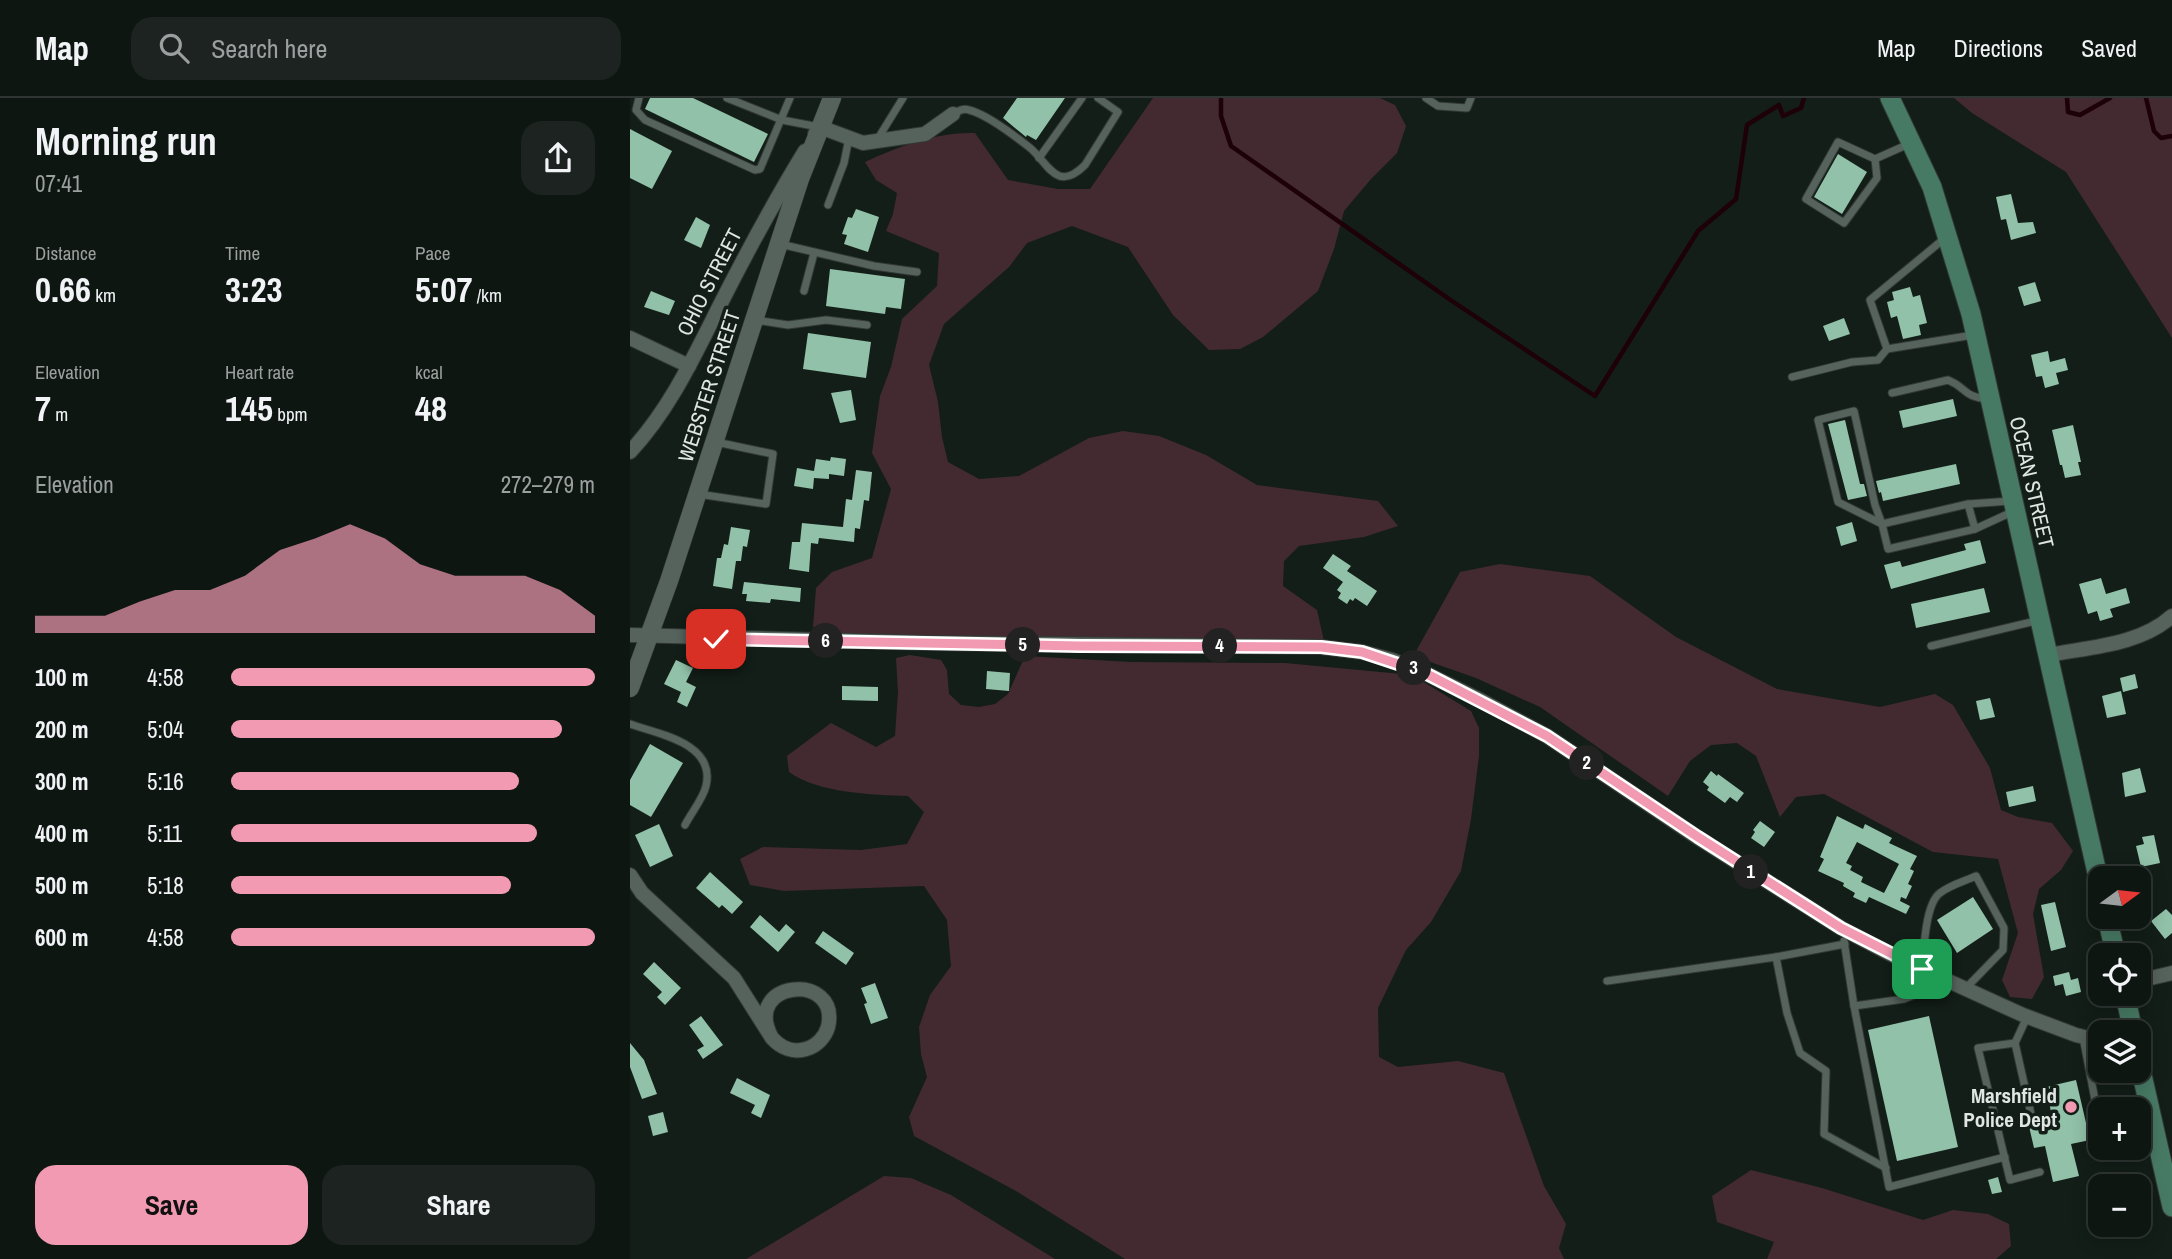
<!DOCTYPE html>
<html lang="en">
<head>
<meta charset="utf-8">
<style>
	body { margin:0; font-family:"Archivo Narrow",sans-serif; background:#1c2320; color:#f1f3f6; height:100vh; display:flex; flex-direction:column; font-size:26px; white-space:nowrap }
	* { box-sizing:border-box; margin:0 }
	p { font-size:23px; color:#9b9f9f }
	.icon { flex:none; width:38px; height:38px; fill:none; stroke:currentColor; stroke-width:2; stroke-linecap:round; stroke-linejoin:round }
	.map { position:relative; flex:1; overflow:hidden }
	.drawer { display:flex; flex-direction:column; background:#0e1612; width:630px }
	.drawer>* { flex:none }
	.needle { width:46px; rotate:75deg }
	.tools { position:absolute; left:1458px; top:768px; display:grid; gap:14px }
	.tools a { display:grid; place-items:center; width:63px; height:63px; border-radius:14px; background:#0e1612; box-shadow:0 4px 18px #0003,0 0 0 2px #2e3532; font-size:35px }
	.pin { position:absolute; display:grid; place-items:center; width:60px; height:60px; color:#fff; margin:-30px; border-radius:14px; box-shadow:0 4px 10px #0006 }
	.km { position:absolute; width:35px; height:35px; margin:-18px; border-radius:50%; background:#222; color:#fff; font-size:19px; line-height:35px; text-align:center }
	.round { display:grid; place-items:center; flex:none; width:74px; height:74px; border-radius:21px; background:#1c2320 }
	.summary { display:flex; align-items:center; justify-content:space-between; height:119px; padding:0 35px }
	h1 { font-size:38px; font-weight:700; line-height:52px }
	.metrics { display:grid; grid-template-columns:repeat(3,1fr); gap:10px; height:119px; padding:7px 35px }
	.metrics div { display:grid; align-content:center }
	.metrics b { font-size:35px; font-weight:700 }
	.metrics small { font-size:19px; font-weight:400 }
	.metrics p { font-size:19px }
	.chart { height:196px; padding:14px 35px }
	.chart p { display:flex; justify-content:space-between }
	.chart svg { width:100%; height:126px; margin-top:7px; fill:#f19ab2; opacity:.7 }
	.button { display:flex; gap:14px; margin-top:auto; padding:14px 35px }
	.button a { flex:1; height:80px; border-radius:21px; background:#f19ab2; color:#111; font-size:28px; font-weight:700; line-height:80px; text-align:center }
	.button a+a { background:#1c2320; color:#f1f3f6 }
	ul { padding:0 35px; list-style:none; font-size:23px }
	li { display:grid; grid-template-columns:112px 84px 1fr; align-items:center; height:52px }
	li i { height:18px; border-radius:9px; background:#f19ab2 }
	header { display:flex; align-items:center; gap:42px; box-sizing:border-box; height:98px; padding:0 35px; background:#0e1612; border-bottom:2px solid #2e3532 }
	header strong { font-size:33px }
	nav { display:flex; gap:38px; margin-inline-start:auto; font-size:24px }
	.search { width:490px; height:63px; background:#1c2320; display:flex; align-items:center; gap:18px; box-sizing:border-box; padding:0 24px; border-radius:21px; color:#9b9f9f; font-size:26px }
	main { display:flex; flex:1; min-height:0 }
	.map>svg:first-child { display:block }
	.green { fill:#432a30 }
	.lines { fill:none; stroke-linecap:round; stroke-linejoin:round }
	.stream { stroke:#1d0008; stroke-width:4.5 }
	.building { fill:#91c1a8; fill-rule:evenodd }
	.service-casing { stroke:#333935; stroke-width:9 }
	.minor-casing { stroke:#333935; stroke-width:16 }
	.tertiary-casing { stroke:#333935; stroke-width:19 }
	.secondary-casing { stroke:#333935; stroke-width:21 }
	.service { stroke:#56635c; stroke-width:7 }
	.minor { stroke:#56635c; stroke-width:14 }
	.tertiary { stroke:#56635c; stroke-width:18 }
	.secondary { stroke:#477a65; stroke-width:19 }
	.route-casing { stroke:#fff; stroke-width:14 }
	.route { stroke:#f19ab2; stroke-width:9 }
	.poi-dot { fill:#f19ab2; stroke:#131e18; stroke-width:2.5 }
	.labels { text-anchor:middle; dominant-baseline:central; stroke-width:7; stroke-linejoin:round; paint-order:stroke }
	.street-label { font-size:21px; fill:#e0e7e3; stroke:#131e18 }
	.poi-label { font-size:21px; font-weight:bold; fill:#e0e7e3; stroke:#131e18; text-anchor:end }
</style>
</head>
<body>
<header>
<strong>Map</strong>
<div class="search"><svg class="icon" aria-label="search" viewBox="0 0 24 24"><circle cx="10" cy="10" r="6"/><path d="M15 15l6 6"/></svg>Search here</div>
<nav><a>Map</a><a>Directions</a><a>Saved</a></nav>
</header>
<main>
<section class="drawer">
<div class="summary"><div><h1>Morning run</h1><p>07:41</p></div><a class="round"><svg class="icon" aria-label="share" viewBox="0 0 24 24"><path d="M12 15V3M7 8l5-5 5 5M5 13v7h14v-7"/></svg></a></div>
<div class="metrics">
<div><p>Distance</p><b>0.66<small> km</small></b></div>
<div><p>Time</p><b>3:23</b></div>
<div><p>Pace</p><b>5:07<small> /km</small></b></div>
</div>
<div class="metrics">
<div><p>Elevation</p><b>7<small> m</small></b></div>
<div><p>Heart rate</p><b>145<small> bpm</small></b></div>
<div><p>kcal</p><b>48</b></div>
</div>
<div class="chart"><p><span>Elevation</span>272–279 m</p>
<svg viewBox="0 0 160 44" preserveAspectRatio="none"><path d="M0 44V38L10 38L20 38L30 33L40 29L50 29L60 24L70 15L80 11L90 6L100 11L110 20L120 24L130 24L140 24L150 29L160 38V44z"/></svg>
</div>
<ul>
<li><b>100 m</b>4:58<i style="width:100%"></i></li>
<li><b>200 m</b>5:04<i style="width:91%"></i></li>
<li><b>300 m</b>5:16<i style="width:79%"></i></li>
<li><b>400 m</b>5:11<i style="width:84%"></i></li>
<li><b>500 m</b>5:18<i style="width:77%"></i></li>
<li><b>600 m</b>4:58<i style="width:100%"></i></li>
</ul>
<div class="button"><a>Save</a><a>Share</a></div>
</section>
<div class="map">
<svg width="1542" height="1161" viewBox="0 0 1542 1161">
	<rect width="100%" height="100%" fill="#131e18"/>
	<g class="green">
		<path d="M523 0H750L765 7 776 28 767 55 741 81 714 113 704 151 688 193 633 239 610 251 579 252 543 217 498 149 442 128 397 145 379 169 314 226 299 267 308 304 312 339 318 364 349 381 389 378 459 340 493 333 529 338 576 357 627 387 748 403 768 428 734 439 669 448 654 463 653 488 687 512 694 543 198 537 183 529 186 490 202 474 242 460 261 391 242 355 250 298 261 269 272 221 307 188 309 155 256 133 263 116 267 95 246 82 235 64C269 48 308 34 345 35L378 82 428 91H460Z"/>
		<path d="M1324 0H1542V240L1436 74 1342 15Z"/>
		<path d="M870 466 960 478 1046 539 1147 591 1250 609 1305 596 1323 607 1360 670 1371 712 1388 719 1422 725 1443 753 1431 772 1409 791 1403 816 1414 879 1402 901 1380 899 1372 882 1388 835 1368 761 1303 754 1194 696 1166 699 1150 719 1126 658 1107 645 1081 647 1060 663 1038 698 910 609 846 580 789 560 785 555 830 474Z"/>
		<path d="M280 557 311 562 317 572 319 596 331 607 349 609 365 606 378 596 395 558 501 564 655 565 782 577 841 613 849 630V658L841 721 831 773 801 824 776 852 748 910 749 959 768 969 828 963 874 975 914 1088 936 1126 929 1150 934 1161H495L386 1093 284 1038 279 1019 297 979 291 956 289 929 300 897 321 868 317 822 294 788 154 793 120 787 110 761 133 749 231 752 277 746 294 714 278 698C243 697 188 695 159 674L157 658 201 625 246 649 265 638 268 594 266 560Z"/>
		<path d="M1121 1072 1192 1090 1293 1122 1323 1112 1358 1116 1379 1126 1381 1148 1366 1161H1137L1144 1144 1087 1124 1082 1098Z"/>
		<path d="M254 1078 281 1080 321 1097 425 1161H116Z"/>
	</g>
	<g class="lines">
		<g class="stream">
			<path d="M591 0V18L601 48 822 203 965 298 1068 133 1106 101 1117 27 1149 7 1153 18 1171 10 1174 0"/>
			<path d="M1437 0 1438 14 1450 17 1480 0"/>
			<path d="M1516 0 1524 33 1531 40 1542 38"/>
		</g>
	</g>
	<g class="building">
		<path d="M20 0H63L138 36 124 64 15 11Z"/>
		<path d="M387 0H435L406 42 397 37 396 39 373 20Z"/>
		<path d="M0 31 42 53 22 91 0 80Z"/>
		<path d="M1208 56 1237 74 1212 116 1184 99Z"/>
		<path d="M1381 96 1388 125 1403 124 1406 135 1381 142 1376 121 1371 122 1366 99Z"/>
		<path d="M226 111 249 119 238 154 214 146 217 137 212 136 218 119 222 120Z"/>
		<path d="M66 119 80 127 71 150 54 142Z"/>
		<path d="M200 171 275 181 271 211 256 209 255 216 196 208Z"/>
		<path d="M1405 184 1411 203 1394 208 1388 189Z"/>
		<path d="M1280 189 1283 199 1290 197 1297 225 1289 227 1291 237 1273 241 1267 218 1261 220 1257 204 1264 202 1262 194Z"/>
		<path d="M21 193 45 203 39 217 14 209Z"/>
		<path d="M1214 220 1220 236 1199 243 1193 228Z"/>
		<path d="M178 235 241 244 236 280 173 271Z"/>
		<path d="M1418 253 1420 264 1435 260 1438 272 1426 275 1429 286 1415 290 1412 278 1406 279 1401 257Z"/>
		<path d="M221 292 226 322 210 325 201 295Z"/>
		<path d="M1323 301 1327 318 1273 330 1269 313Z"/>
		<path d="M1215 322 1230 386H1234L1237 398 1218 402 1198 326Z"/>
		<path d="M1443 327 1451 364H1448L1451 377 1435 380 1432 367H1430L1422 332Z"/>
		<path d="M201 359 216 361 214 378 199 376V381L184 380 183 391 164 388 167 370 184 373 186 361 200 363Z"/>
		<path d="M1326 366 1330 386 1253 403 1251 394 1249 395 1246 383Z"/>
		<path d="M226 372 242 374 239 403 234 402 230 431 225 430 224 444 189 440 188 446 181 445 179 474 159 471 162 444H170L172 425 213 429 216 401 222 402Z"/>
		<path d="M1222 424 1227 443 1211 448 1206 429Z"/>
		<path d="M101 429 120 432 117 449 113 448 111 463H106L102 491 83 488 87 460H91L94 446 98 447Z"/>
		<path d="M1350 442 1356 465 1261 491 1254 467 1270 463 1272 469 1336 452 1334 446Z"/>
		<path d="M703 456 721 468 717 473 747 493 737 508 725 500 723 503 720 501 717 506 708 500 711 495 707 492 713 484 693 470Z"/>
		<path d="M1471 480 1476 496 1496 490 1500 505 1480 511 1483 519 1470 523 1467 513 1458 516 1449 486Z"/>
		<path d="M114 484 171 490 170 504 141 501 140 505 116 503 117 496H112Z"/>
		<path d="M1354 490 1360 514 1286 530 1281 506Z"/>
		<path d="M46 562 63 570 56 584 66 589 57 609 47 604 51 594 34 586Z"/>
		<path d="M357 573 380 575 379 593 356 591Z"/>
		<path d="M1505 576 1508 590 1493 594 1490 580Z"/>
		<path d="M212 588 248 589V603L212 602Z"/>
		<path d="M1491 593 1496 616 1477 620 1472 598Z"/>
		<path d="M1360 600 1365 619 1350 622 1346 603Z"/>
		<path d="M20 646 53 665 21 719 0 707V682Z"/>
		<path d="M1510 670 1516 694 1495 699 1492 675Z"/>
		<path d="M1081 673 1087 678 1088 676 1114 695 1107 704 1100 699 1095 705 1077 692 1079 689 1073 684Z"/>
		<path d="M1403 688 1406 703 1379 709 1376 694Z"/>
		<path d="M1207 718 1233 731 1235 726 1262 740 1259 745 1287 758 1280 771 1284 773 1278 786 1282 788 1276 801 1271 799 1270 803 1280 808 1276 816 1239 799 1236 805 1223 799 1225 795 1213 788 1214 785 1188 773 1194 761 1190 759ZM1227 744 1269 766 1254 795 1231 784 1233 779 1220 772 1222 768 1216 765Z"/>
		<path d="M1130 723 1145 734 1134 749 1121 740 1125 734 1123 732Z"/>
		<path d="M29 726 43 758 20 769 5 737Z"/>
		<path d="M1524 737 1530 765 1511 769 1506 748 1514 746 1512 739Z"/>
		<path d="M80 774 113 804 102 816 92 807 89 810 66 790Z"/>
		<path d="M1343 799 1363 831 1327 855 1307 822Z"/>
		<path d="M1425 804 1436 849 1421 853 1411 807Z"/>
		<path d="M1536 811 1542 817V835L1535 841 1521 823Z"/>
		<path d="M130 817 149 834 156 826 165 834 148 854 120 829Z"/>
		<path d="M193 833 224 855 216 867 185 845Z"/>
		<path d="M24 864 51 890 35 907 27 899 32 894 13 876Z"/>
		<path d="M1439 874 1441 882 1448 880 1451 894 1436 898 1433 886 1425 888 1423 878Z"/>
		<path d="M245 885 258 920 241 926 234 906 237 905 231 890Z"/>
		<path d="M71 918 93 947 73 961 67 952 74 948 59 927Z"/>
		<path d="M1299 918 1328 1049 1267 1063 1238 932Z"/>
		<path d="M0 945 14 962 27 996 12 1001 0 969Z"/>
		<path d="M107 980 140 997 131 1020 121 1015 125 1007 100 995Z"/>
		<path d="M1446 982 1460 1042 1441 1046 1449 1078 1423 1084 1415 1048 1404 1050 1398 1024 1422 1019 1416 989Z"/>
		<path d="M33 1014 38 1034 23 1038 18 1018Z"/>
		<path d="M1368 1079 1372 1094 1362 1096 1358 1082Z"/>
		<path d="M1473 1127H1508V1131L1476 1139Z"/>
	</g>
	<g class="lines">
		<g class="service-casing">
			<g id="service">
				<path d="M9 0 6 12 15 22 125 72 130 71 160 0"/>
				<path d="M97 0 152 22 189 29"/>
				<path d="M796 0 808 8 837 10 841 0"/>
				<path d="M323 16C328 13 333 10 339 12 356 16 385 38 399 49 418 64 426 96 455 67L488 14 468 0"/>
				<path d="M247 42 273 0"/>
				<path d="M409 60 452 0"/>
				<path d="M1245 61 1208 44 1176 101 1214 125 1247 80 1245 61 1281 45"/>
				<path d="M198 107 214 65 219 40"/>
				<path d="M1315 140 1240 202 1257 251 1343 237"/>
				<path d="M150 146 244 168 287 174"/>
				<path d="M174 193 184 155"/>
				<path d="M125 222 158 227 196 222 237 227"/>
				<path d="M1162 279 1222 264 1248 262 1257 251"/>
				<path d="M1262 295 1318 282C1338 290 1332 299 1359 301"/>
				<path d="M1224 313 1245 407 1252 426 1208 404 1188 322Z"/>
				<path d="M68 396 136 406 143 356 86 344"/>
				<path d="M1381 403 1338 406 1252 426 1258 451 1345 431 1382 414"/>
				<path d="M1338 406 1345 431"/>
				<path d="M1301 548 1410 522"/>
				<path d="M0 626C28 636 86 645 76 688 73 701 61 715 55 727"/>
				<path d="M1214 843 1224 908"/>
				<path d="M1215 846 1146 859 1157 915 1170 955 1196 973 1194 1036 1256 1070"/>
				<path d="M1292 871C1294 852 1295 806 1310 795 1320 787 1335 783 1346 778L1374 830 1373 852 1336 890"/>
				<path d="M977 883 1146 859"/>
				<path d="M1319 883 1274 901 1224 908 1259 1089 1375 1059"/>
				<path d="M1397 919 1385 945 1401 1016"/>
				<path d="M1453 939 1470 1028"/>
				<path d="M1385 945 1348 950 1380 1082 1410 1074"/>
				<path d="M1508 1037 1524 1033"/>
			</g>
		</g>
		<g class="minor-casing">
			<g id="minor">
				<path d="M185 36 190 29 233 45 295 36 323 16"/>
				<path d="M0 240 59 268"/>
				<path d="M0 354C41 310 65 256 92 203 118 152 145 102 175 53"/>
				<path d="M0 537 303 545 691 549 732 554 762 562 795 575 850 602 917 638 1067 739 1211 830 1268 860 1393 917 1446 937 1470 943"/>
				<path d="M1419 557C1460 549 1510 547 1542 518"/>
				<path d="M0 777 12 795 104 880 142 940C151 950 163 955 176 951 187 948 195 939 198 929 211 873 110 882 142 940"/>
				<path d="M1508 883 1542 875"/>
			</g>
		</g>
		<g class="tertiary-casing">
			<path id="tertiary" d="M0 590 39 483 170 81 202 0"/>
		</g>
		<g class="secondary-casing">
			<g id="secondary">
				<path d="M1260 0 1302 89 1341 216 1470 788"/>
				<path d="M1477 819 1486 858"/>
				<path d="M1495 896 1503 934"/>
				<path d="M1508 959 1542 1109"/>
			</g>
		</g>
		<use href="#service" class="service"/>
		<use href="#minor" class="minor"/>
		<use href="#tertiary" class="tertiary"/>
		<use href="#secondary" class="secondary"/>
	</g>
	<g class="lines">
		<g class="route-casing">
			<path id="route" d="M86 541 450 548 691 549 732 554 795 575 917 638 1068 739 1211 830 1292 871"/>
		</g>
		<use href="#route" class="route"/>
	</g>
	<circle class="poi-dot" cx="1441" cy="1009" r="7"/>
	<g class="labels">
		<g class="street-label">
			<text transform="translate(79 184) rotate(-63)">OHIO STREET</text>
			<text transform="translate(79 288) rotate(-72)">WEBSTER STREET</text>
			<text transform="translate(1402 384) rotate(77)">OCEAN STREET</text>
		</g>
		<g class="poi-label">
			<text x="1427" y="997">Marshfield<tspan x="1427" dy="24">Police Dept</tspan></text>
		</g>
	</g>
</svg>
<div class="tools">
<a><svg class="needle" viewBox="-14 -14 28 28"><path d="M0-13l5 13h-10z" fill="#e53935"/><path d="M0 13l5-13h-10z" fill="#9b9f9f"/></svg></a>
<a><svg class="icon" aria-label="locate" viewBox="0 0 24 24"><circle cx="12" cy="12" r="6"/><path d="M12 2v4M12 18v4M2 12h4M18 12h4"/></svg></a>
<a><svg class="icon" aria-label="layers" viewBox="0 0 24 24"><path d="M12 4l9 5-9 5-9-5zM3 14l9 5 9-5"/></svg></a>
<a>+</a>
<a>−</a>
</div>
<div class="pin" style="left:1292px;top:871px;background:#1e9e55"><svg class="icon" aria-label="arrive" viewBox="0 0 24 24"><path d="M6 21V4h12l-3 4 3 4H6"/></svg></div>
<div class="pin" style="left:86px;top:541px;background:#d93025"><svg class="icon" aria-label="check" viewBox="0 0 24 24"><path d="M5 12l5 5 9-10"/></svg></div>
<b class="km" style="left:1121px;top:774px">1</b>
<b class="km" style="left:957px;top:665px">2</b>
<b class="km" style="left:784px;top:570px">3</b>
<b class="km" style="left:590px;top:548px">4</b>
<b class="km" style="left:393px;top:547px">5</b>
<b class="km" style="left:196px;top:543px">6</b>
</div>
</main>
</body>
</html>
